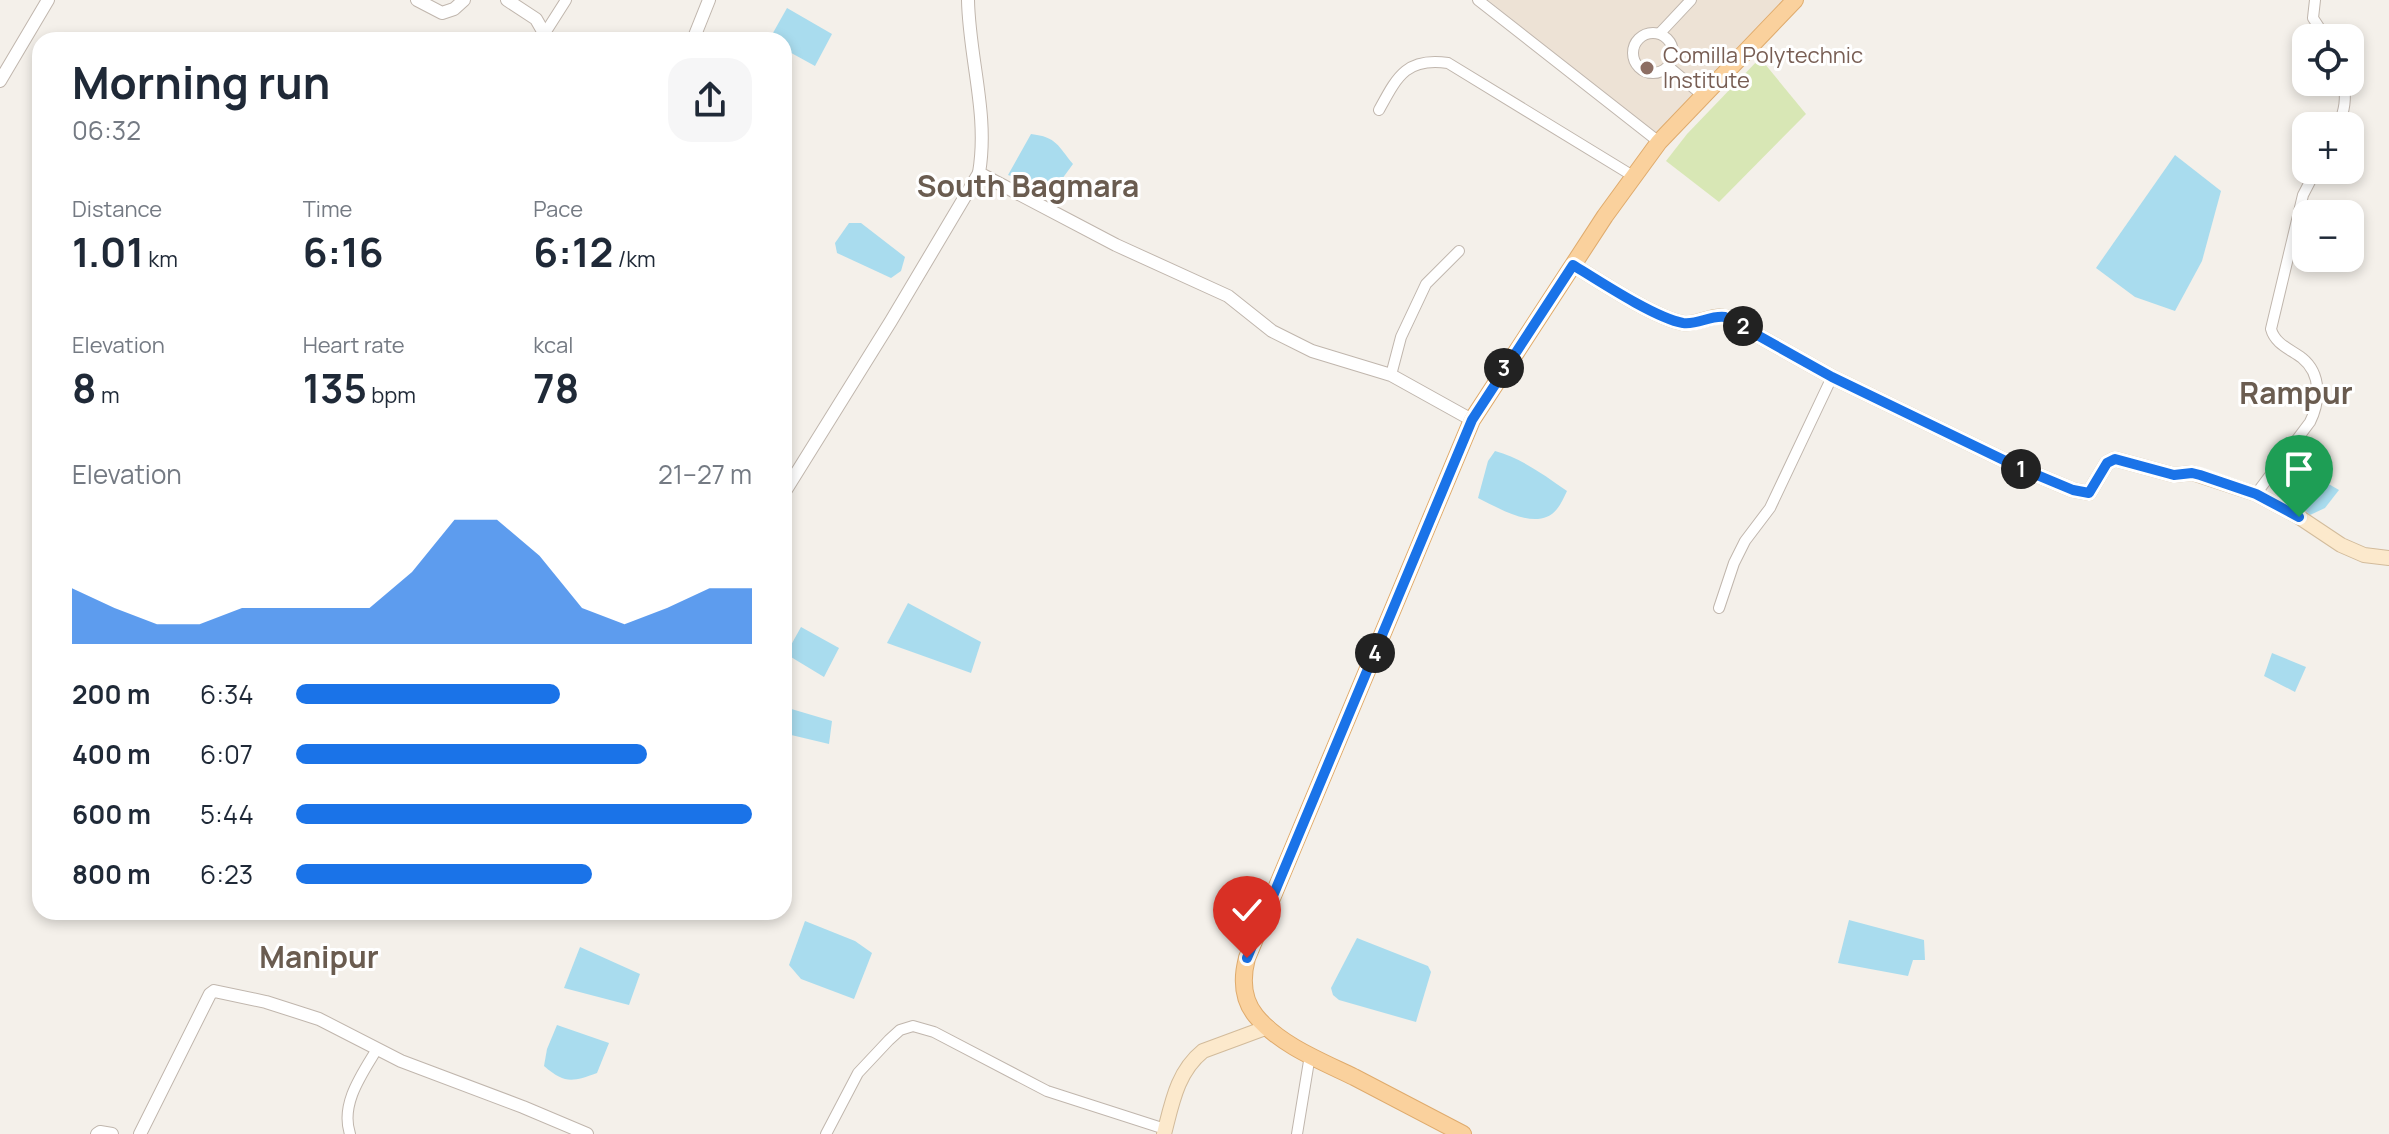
<!DOCTYPE html>
<html lang="en">
<head>
<meta charset="utf-8">
<style>
	body { margin:0; font-family:Manrope,sans-serif; background:#f6f6f7; color:#1f2937; height:100vh; display:flex; flex-direction:column; font-size:30px; white-space:nowrap }
	* { box-sizing:border-box; margin:0 }
	p { font-size:26px; color:#747a83 }
	.icon { flex:none; width:44px; height:44px; fill:none; stroke:currentColor; stroke-width:2; stroke-linecap:round; stroke-linejoin:round }
	.map { position:relative; flex:1; overflow:hidden }
	.sheet { position:absolute; left:32px; top:32px; width:760px; height:888px; display:flex; flex-direction:column; background:#fff; border-radius:24px; box-shadow:0 4px 12px #0003 }
	.sheet>* { flex:none }
	.tools { position:absolute; left:2292px; top:24px; display:grid; gap:16px }
	.tools a { display:grid; place-items:center; width:72px; height:72px; border-radius:16px; background:#fff; box-shadow:0 4px 12px #0003; font-size:40px }
	.pin { position:absolute; display:grid; place-items:center; width:68px; height:68px; color:#fff; margin:-82px -34px; border-radius:50% 50% 50% 0; rotate:-45deg; box-shadow:0 0 8px #0007 }
	.pin .icon { rotate:45deg }
	.km { position:absolute; width:40px; height:40px; margin:-20px; border-radius:50%; background:#222; color:#fff; font-size:22px; line-height:40px; text-align:center }
	.round { display:grid; place-items:center; flex:none; width:84px; height:84px; border-radius:24px; background:#f6f6f7 }
	.summary { display:flex; align-items:center; justify-content:space-between; height:136px; padding:0 40px }
	h1 { font-size:44px; font-weight:700; line-height:60px }
	.metrics { display:grid; grid-template-columns:repeat(3,1fr); gap:12px; height:136px; padding:8px 40px }
	.metrics div { display:grid; align-content:center }
	.metrics b { font-size:40px; font-weight:700 }
	.metrics small { font-size:22px; font-weight:400 }
	.metrics p { font-size:22px }
	.chart { height:224px; padding:16px 40px }
	.chart p { display:flex; justify-content:space-between }
	.chart svg { width:100%; height:144px; margin-top:8px; fill:#1a73e8; opacity:.7 }
	ul { padding:0 40px; list-style:none; font-size:26px }
	li { display:grid; grid-template-columns:128px 96px 1fr; align-items:center; height:60px }
	li i { height:20px; border-radius:10px; background:#1a73e8 }
	.map>svg:first-child { display:block }
	.education { fill:#ede2d5 }
	.green { fill:#d8e7b5 }
	.water { fill:#a9dcee }
	.lines { fill:none; stroke-linecap:round; stroke-linejoin:round }
	.minor-casing { stroke:#c0b6ad; stroke-width:12 }
	.tertiary-casing { stroke:#c0b6ad; stroke-width:14 }
	.secondary-casing { stroke:#d2bb9b; stroke-width:16 }
	.primary-casing { stroke:#dfab6d; stroke-width:18 }
	.minor { stroke:#fff; stroke-width:10 }
	.tertiary { stroke:#fff; stroke-width:12 }
	.secondary { stroke:#fce9cc; stroke-width:14 }
	.primary { stroke:#fad19d; stroke-width:16 }
	.route-casing { stroke:#fff; stroke-width:16 }
	.route { stroke:#1a73e8; stroke-width:10 }
	.education-dot { fill:#8d6e63; stroke:#fff; stroke-width:3 }
	.labels { text-anchor:middle; dominant-baseline:central; stroke-width:6; stroke-linejoin:round; paint-order:stroke }
	.education-label { font-size:22px; fill:#785e54; stroke:#fff; text-anchor:start }
	.district-label { font-size:30px; font-weight:bold; fill:#6a5c50; stroke:#fff }
</style>
</head>
<body>
<div class="map">
<svg width="2389" height="1134" viewBox="0 0 2389 1134">
	<rect width="100%" height="100%" fill="#f4f0ea"/>
	<path class="education" d="M1488 0H1788L1656 137Z"/>
	<path class="green" d="M1760 58 1806 114 1719 202 1666 161 1687 134Z"/>
	<g class="water">
		<path d="M787 8 832 34 815 66 784 49V40H769Z"/>
		<path d="M1031 134C1057 137 1058 146 1073 164L1054 190C1041 181 1023 181 1008 175Z"/>
		<path d="M2175 155 2221 191 2202 261 2175 311 2135 297 2096 268Z"/>
		<path d="M849 223H861L905 257 901 271 891 278 837 253 835 243Z"/>
		<path d="M1495 451C1521 458 1544 475 1567 491 1564 497 1561 504 1557 509 1538 533 1499 508 1478 498L1488 461Z"/>
		<path d="M2294 464 2339 490 2325 508 2310 515 2278 485 2281 474Z"/>
		<path d="M908 603 981 642 971 673 887 643Z"/>
		<path d="M801 627 839 648 824 677 786 654Z"/>
		<path d="M2272 653 2306 667 2295 692 2264 676Z"/>
		<path d="M788 708 832 721 829 744 787 734Z"/>
		<path d="M1849 920 1924 940 1925 960H1913L1908 976 1838 963Z"/>
		<path d="M805 921 855 941 872 953 854 999 801 979 789 965Z"/>
		<path d="M1357 938 1428 966 1431 972 1416 1022 1339 1000 1333 995 1331 988Z"/>
		<path d="M580 947 640 974 629 1005 564 988Z"/>
		<path d="M557 1025 609 1043 597 1073C572 1082 565 1084 544 1066L547 1049Z"/>
	</g>
	<g class="lines">
		<g class="minor-casing">
			<g id="minor">
				<path d="M1478 0 1659 142"/>
				<path d="M2315 0 2313 18 2326 38"/>
				<circle cx="1653" cy="53" r="20"/>
				<path d="M545 33 566 0"/>
				<path d="M1660 33 1691 0"/>
				<path d="M1669 67 1702 95"/>
				<path d="M1379 110C1397 77 1406 57 1448 63L1633 176"/>
				<path d="M2338 126C2345 110 2346 99 2344 82"/>
				<path d="M1391 375 1401 337 1426 284 1459 251"/>
				<path d="M2256 494 2310 422C2320 402 2322 374 2302 358 2290 349 2275 344 2271 329L2303 195 2316 170"/>
				<path d="M1719 608 1734 563 1745 541 1770 508 1832 377"/>
				<path d="M350 1134C340 1104 362 1074 377 1049"/>
				<path d="M826 1134 858 1073 889 1040 900 1030 913 1026 934 1032 1047 1091 1165 1129"/>
				<path d="M1297 1134 1310 1055"/>
			</g>
		</g>
		<g class="tertiary-casing">
			<g id="tertiary">
				<path d="M417 0 442 13 454 9 464 0"/>
				<path d="M507 0 536 19 548 40"/>
				<path d="M968 0C969 58 989 114 979 173L1116 245 1228 296 1272 331 1312 351 1391 375 1472 420"/>
				<path d="M693 40 709 0"/>
				<path d="M0 81 48 0"/>
				<path d="M784 493 891 321 979 173"/>
				<path d="M97 1134 100 1132 112 1134"/>
				<path d="M140 1134 210 994 214 991 266 1002 319 1019 401 1061 523 1107 587 1134"/>
			</g>
		</g>
		<g class="secondary-casing">
			<g id="secondary">
				<path d="M1573 265C1599 281 1655 318 1683 323 1698 325 1710 314 1725 317L1832 377 2018 467 2073 490 2089 493 2107 463 2115 459 2174 475 2192 473 2256 494 2299 517 2341 545 2364 555 2389 558"/>
				<path d="M1164 1134C1172 1103 1177 1072 1203 1051L1268 1027"/>
			</g>
		</g>
		<g class="primary-casing">
			<path id="primary" d="M1463 1134C1427 1115 1391 1096 1354 1077 1321 1061 1280 1045 1256 1016 1242 999 1242 977 1247 958L1472 420 1605 216 1659 142 1795 0"/>
		</g>
		<use href="#minor" class="minor"/>
		<use href="#tertiary" class="tertiary"/>
		<use href="#secondary" class="secondary"/>
		<use href="#primary" class="primary"/>
	</g>
	<g class="lines">
		<g class="route-casing">
			<path id="route" d="M1247 958 1472 420 1573 265C1599 281 1655 318 1683 323 1698 325 1710 315 1725 317L1832 377 2018 467 2073 490 2089 493 2107 463 2115 459 2174 475 2192 473 2200 475 2256 494 2299 517"/>
		</g>
		<use href="#route" class="route"/>
	</g>
	<circle class="education-dot" cx="1647" cy="68" r="8"/>
	<g class="labels">
		<g class="education-label">
			<text x="1663" y="55">Comilla Polytechnic<tspan x="1663" dy="25">Institute</tspan></text>
		</g>
		<g class="district-label">
			<text x="1028" y="185">South Bagmara</text>
			<text x="2296" y="392">Rampur</text>
			<text x="319" y="956">Manipur</text>
		</g>
	</g>
</svg>
<div class="tools">
<a><svg class="icon" aria-label="locate" viewBox="0 0 24 24"><circle cx="12" cy="12" r="6"/><path d="M12 2v4M12 18v4M2 12h4M18 12h4"/></svg></a>
<a>+</a>
<a>−</a>
</div>
<div class="pin" style="left:2299px;top:517px;background:#1e9e55"><svg class="icon" aria-label="arrive" viewBox="0 0 24 24"><path d="M6 21V4h12l-3 4 3 4H6"/></svg></div>
<div class="pin" style="left:1247px;top:958px;background:#d93025"><svg class="icon" aria-label="check" viewBox="0 0 24 24"><path d="M5 12l5 5 9-10"/></svg></div>
<b class="km" style="left:2021px;top:469px">1</b>
<b class="km" style="left:1743px;top:326px">2</b>
<b class="km" style="left:1504px;top:368px">3</b>
<b class="km" style="left:1375px;top:653px">4</b>
<section class="sheet">
<div class="summary"><div><h1>Morning run</h1><p>06:32</p></div><a class="round"><svg class="icon" aria-label="share" viewBox="0 0 24 24"><path d="M12 15V3M7 8l5-5 5 5M5 13v7h14v-7"/></svg></a></div>
<div class="metrics">
<div><p>Distance</p><b>1.01<small> km</small></b></div>
<div><p>Time</p><b>6:16</b></div>
<div><p>Pace</p><b>6:12<small> /km</small></b></div>
</div>
<div class="metrics">
<div><p>Elevation</p><b>8<small> m</small></b></div>
<div><p>Heart rate</p><b>135<small> bpm</small></b></div>
<div><p>kcal</p><b>78</b></div>
</div>
<div class="chart"><p><span>Elevation</span>21–27 m</p>
<svg viewBox="0 0 160 44" preserveAspectRatio="none"><path d="M0 44V27L10 33L20 38L30 38L40 33L50 33L60 33L70 33L80 22L90 6L100 6L110 17L120 33L130 38L140 33L150 27L160 27V44z"/></svg>
</div>
<ul>
<li><b>200 m</b>6:34<i style="width:58%"></i></li>
<li><b>400 m</b>6:07<i style="width:77%"></i></li>
<li><b>600 m</b>5:44<i style="width:100%"></i></li>
<li><b>800 m</b>6:23<i style="width:65%"></i></li>
</ul>
</section>
</div>
</body>
</html>
